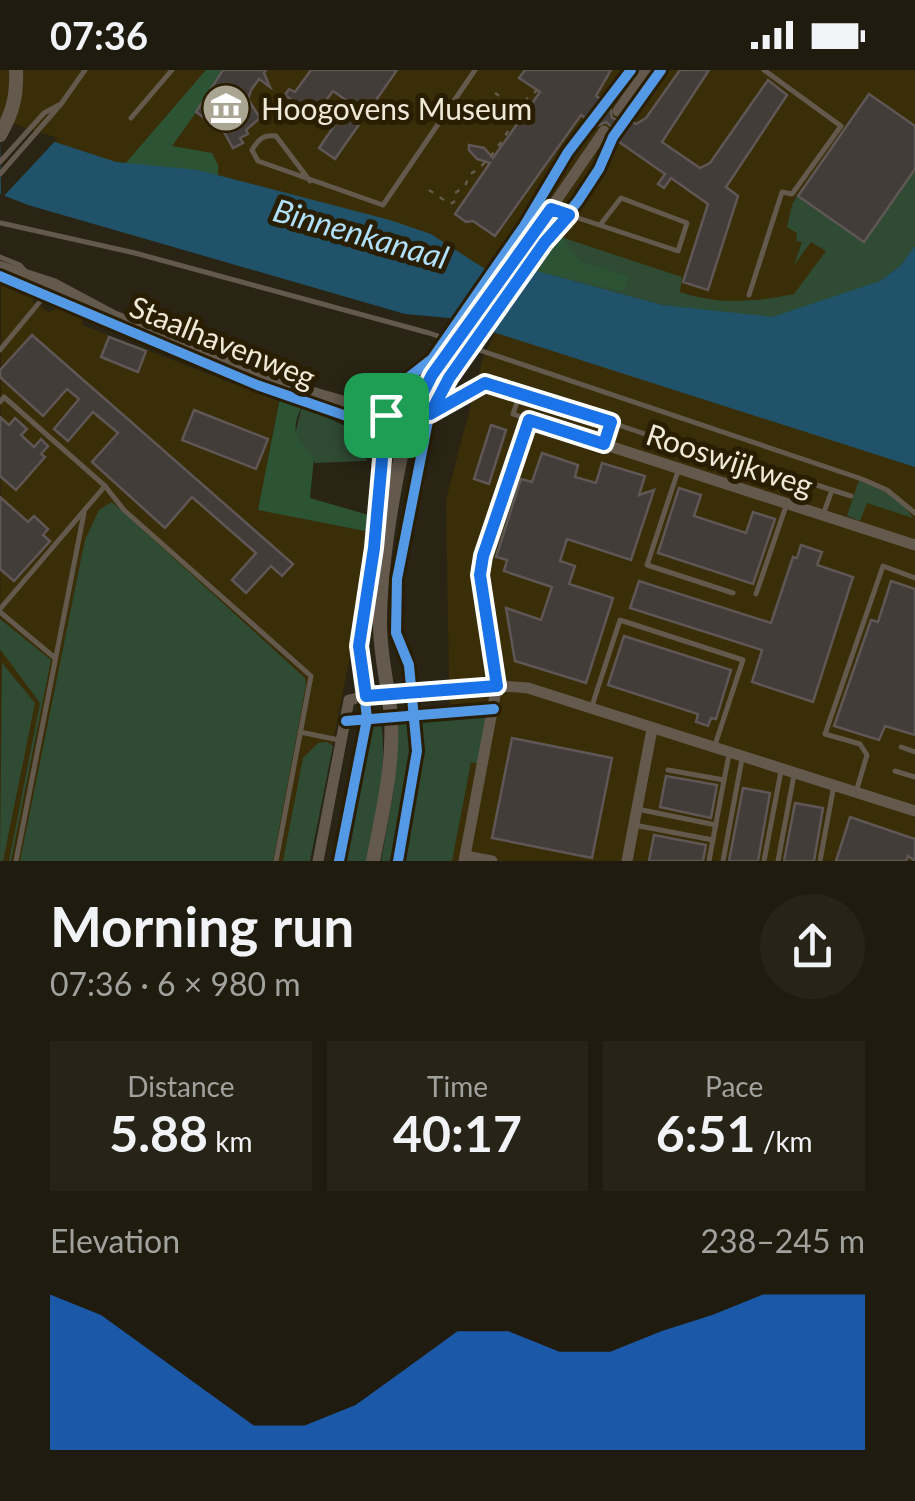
<!DOCTYPE html>
<html lang="en">
<head>
<meta charset="utf-8">
<style>
	body { margin:0; font-family:Lato,sans-serif; background:#272417; color:#f1f3f6; height:100vh; display:flex; flex-direction:column; font-size:38px; white-space:nowrap }
	* { box-sizing:border-box; margin:0 }
	p { font-size:32px; color:#a1a19e }
	.icon { flex:none; width:55px; height:55px; fill:none; stroke:currentColor; stroke-width:2; stroke-linecap:round; stroke-linejoin:round }
	.map { position:relative; height:791px; overflow:hidden }
	.drawer { display:flex; flex-direction:column; background:#1f1b0e; flex:1 }
	.drawer>* { flex:none }
	.pin { position:absolute; display:grid; place-items:center; width:85px; height:85px; color:#fff; margin:-42px; border-radius:20px; box-shadow:0 5px 15px #0006 }
	.round { display:grid; place-items:center; flex:none; width:105px; height:105px; border-radius:52px; background:#272417 }
	.summary { display:flex; align-items:center; justify-content:space-between; height:170px; padding:0 50px }
	h1 { font-size:55px; font-weight:700; line-height:75px }
	.figures { display:grid; grid-template-columns:repeat(3,1fr); gap:15px; height:170px; padding:10px 50px }
	.figures div { display:grid; align-content:center; border-radius:0px; background:#272417; text-align:center }
	.figures b { font-size:50px; font-weight:700 }
	.figures small { font-size:28px; font-weight:400 }
	.figures p { font-size:28px }
	.chart { height:280px; padding:20px 50px }
	.chart p { display:flex; justify-content:space-between }
	.chart svg { width:100%; height:180px; margin-top:10px; fill:#1a73e8; opacity:.7 }
	.status { display:flex; justify-content:space-between; align-items:center; height:70px; padding:0 50px; background:#1f1b0e; direction:ltr }
	.status svg { height:28px; fill:currentColor }
	.map>svg:first-child { display:block }
	.built { fill:#3a2e08 }
	.green { fill:#304b34 }
	.forest { fill:#2d5335 }
	.water { fill:#205269 }
	.pier { fill:#292413 }
	.building { fill:#433d39; stroke:#5e5755; stroke-width:2.5 }
	.lines { fill:none; stroke-linecap:round; stroke-linejoin:round }
	.path { stroke:#625b4f; stroke-width:2.5; stroke-dasharray:5 8; stroke-linecap:butt }
	.service { stroke:#63594d; stroke-width:5 }
	.minor { stroke:#63594d; stroke-width:11 }
	.tertiary { stroke:#63594d; stroke-width:14 }
	.minor-bridge { stroke:#63594d; stroke-width:11 }
	.cycleway-casing { stroke:#291e01; stroke-width:16 }
	.cycleway { stroke:#5399e6; stroke-width:10 }
	.route-casing { stroke:#fff; stroke-width:20 }
	.route { stroke:#1a73e8; stroke-width:12 }
	.labels { text-anchor:middle; dominant-baseline:central; stroke-width:10; stroke-linejoin:round; paint-order:stroke }
	.poi-label { font-size:30px; fill:#efe9d7; stroke:#291e01; text-anchor:start }
	.street-label { font-size:30px; fill:#efe9d7; stroke:#291e01 }
	.water-label { font-size:32px; font-style:italic; fill:#b1e0fb; stroke:#291e01 }
</style>
</head>
<body>
<div class="status"><b>07:36</b><svg viewBox="0 0 49 12"><path d="M0 12V9h3v3zM5 12V6h3v6zM10 12V3h3v9zM15 12V0h3v12zM26 1h20v11H26zM47 4h2v5h-2z"/></svg></div>
<div class="map">
<svg width="915" height="791" viewBox="0 0 915 791">
	<rect width="100%" height="100%" fill="#292413"/>
	<g class="built">
		<path d="M0 0H915V791H431L450 668 446 430 483 288 504 245 0 71Z"/>
		<path d="M1 212 37 225 33 232 49 242 61 236 83 247 82 255 279 331 259 439 370 462 364 515 310 791H0Z"/>
	</g>
	<g class="green">
		<path d="M915 99V176L900 196 880 211 799 241 772 248 663 235 530 200 555 165 682 207 680 222C717 235 757 232 794 224L826 181 811 172 794 195 802 172 796 171 797 163 787 157 792 135 797 126 864 172Z"/>
		<path d="M302 335 351 359 367 391 315 393 295 365Z"/>
		<path d="M859 410 897 427 913 448 867 433 860 451 847 446Z"/>
		<path d="M112 432 305 608 306 615 273 791H20L85 470 99 440Z"/>
		<path d="M0 549 51 590 11 791H9L40 633 0 579Z"/>
		<path d="M2 593 35 633 3 791H0Z"/>
		<path d="M484 644 487 656 479 694 471 692 452 791H402L416 716 420 648Z"/>
		<path d="M412 651 411 716 396 791H381L393 724 399 652Z"/>
		<path d="M369 652H381C388 699 376 745 367 791H343Z"/>
		<path d="M327 672 333 676 310 791H283L303 688 318 673Z"/>
	</g>
	<g class="forest">
		<path d="M206 0H226L172 76 212 83 218 95V105L125 94Z"/>
		<path d="M559 162 579 191 628 206 623 222 533 200Z"/>
		<path d="M280 328 302 335C289 365 297 366 314 388L310 428 372 446 370 462 258 440Z"/>
	</g>
	<path class="water" d="M0 54 116 92 198 100 390 150 431 164 485 199 533 200 663 235 772 247 880 211 900 196 915 176V397L449 248 405 244 28 135 0 124Z"/>
	<g class="pier">
		<path d="M1 50 58 68 1 129 0 52Z"/>
		<path d="M493 194 534 195 484 266 451 254Z"/>
	</g>
	<g class="building">
		<path d="M223 0H266L264 3 270 17 259 9 251 20 248 29 260 48 246 60 248 64 240 68 243 73 233 78 224 62 196 42Z"/>
		<path d="M311 0H397L335 89 319 78 350 33 333 21 319 40 308 32 302 37 285 25 289 19 295 22Z"/>
		<path d="M525 0H611L596 26 610 36 612 48 618 50 625 47 636 54 646 48 680 0H709L662 72 700 98 710 93 768 10 787 25 726 117 738 126 708 220 683 212 708 134 671 108 664 118 658 114 665 104 612 67 613 58 606 52 596 56 581 45 495 166 473 151 466 152 455 144 490 93 477 89 469 80V75L484 78 493 88 540 22 519 8Z"/>
		<path d="M869 24 915 56V99L864 172 798 126Z"/>
		<path d="M32 265 293 494 282 506 271 496 246 523 232 510 256 483 192 427 165 458 92 392 118 363 93 342 68 371 54 359 79 329 67 319 43 346 0 307V300Z"/>
		<path d="M109 267 146 281 138 302 101 287Z"/>
		<path d="M194 340 268 369 256 399 182 370Z"/>
		<path d="M0 347 9 355 15 348 27 359 21 365 34 377 41 369 48 376 41 384 45 387 16 420 0 406Z"/>
		<path d="M491 355 506 360 489 414 474 409Z"/>
		<path d="M542 383 578 395 575 407 596 413 602 393 645 406 639 425 654 420 631 490 567 469 560 491 575 496 569 514 613 528 586 613 515 591 506 538 541 550 552 517 504 501 507 490 496 487 521 409 532 412Z"/>
		<path d="M679 418 701 425 694 446 746 463 753 442 775 449 753 514 658 483Z"/>
		<path d="M0 427 28 452 34 446 48 459 43 465 50 471 14 511 0 499Z"/>
		<path d="M801 475 822 482 817 495 853 507 813 632 752 612 762 580 630 538 639 511 771 553 793 487 797 488Z"/>
		<path d="M891 511 915 519V665L885 656 879 670 834 656 871 550 878 552Z"/>
		<path d="M624 566 731 600 716 649 711 648 708 656 696 652 698 644 608 615Z"/>
		<path d="M512 668 612 688 592 788 492 768Z"/>
		<path d="M666 706 717 715 711 748 660 737Z"/>
		<path d="M743 718 770 723 758 791H729Z"/>
		<path d="M795 733 823 738 814 791H784Z"/>
		<path d="M850 747 915 769V791L908 786 906 791H836Z"/>
		<path d="M654 765 706 775 703 791H649Z"/>
	</g>
	<g class="lines">
		<g class="path">
			<path d="M495 23 519 39"/>
			<path d="M429 120 450 134 454 132 455 123 465 116 470 104C490 94 511 59 519 39 523 30 536 22 543 15"/>
			<path d="M430 344 486 313"/>
			<path d="M650 365 671 372"/>
			<path d="M754 398 776 403"/>
		</g>
		<g class="service">
			<path d="M131 48 172 0"/>
			<path d="M0 92 44 43 59 35"/>
			<path d="M0 104 61 34 85 0"/>
			<path d="M310 111 276 66C263 64 258 70 252 80L258 91 383 135 475 0"/>
			<path d="M554 140 678 181 687 153 621 128 600 155"/>
			<path d="M1 153 135 183 429 263 862 409 887 420 915 443"/>
			<path d="M0 187 20 195 25 201"/>
			<path d="M749 225 782 122 792 124 841 56 764 0"/>
			<path d="M0 280 52 217"/>
			<path d="M493 314 556 335"/>
			<path d="M520 323 513 344 527 349"/>
			<path d="M0 332 4 327 105 416 0 539"/>
			<path d="M580 342 645 364"/>
			<path d="M605 374 611 353"/>
			<path d="M677 374 746 396"/>
			<path d="M678 401 647 495 733 523"/>
			<path d="M782 404 851 426"/>
			<path d="M105 416 124 440 311 606 276 791"/>
			<path d="M823 445 832 420"/>
			<path d="M756 524 786 436"/>
			<path d="M0 542 55 588"/>
			<path d="M592 636 620 550 743 590 715 675"/>
			<path d="M300 662 339 670"/>
			<path d="M901 677 915 682"/>
			<path d="M668 700 724 710 729 685"/>
			<path d="M895 701 915 707"/>
			<path d="M856 722 867 685 860 674 825 664 883 496 915 508"/>
			<path d="M637 739 716 755"/>
			<path d="M634 755 713 770"/>
			<path d="M16 791 84 443"/>
			<path d="M709 791 724 710"/>
			<path d="M723 791 742 689"/>
			<path d="M764 791 781 701"/>
			<path d="M778 791 794 705"/>
			<path d="M820 791 834 715"/>
		</g>
		<g class="minor">
			<path d="M618 41 646 0"/>
			<path d="M534 163 604 61"/>
			<path d="M410 348 433 305 442 295"/>
			<path d="M465 786 492 791"/>
			<path d="M318 791 349 630C405 616 471 613 528 618L915 741"/>
			<path d="M464 791 497 615 480 505 483 486 529 350 915 475"/>
			<path d="M627 791 652 659"/>
		</g>
		<g class="tertiary">
			<path d="M0 65C13 42 17 26 16 0"/>
			<path d="M0 198 53 215 113 247 299 320 386 345 410 348C395 406 380 494 380 554 380 585 388 615 391 646 394 695 382 744 373 791"/>
		</g>
		<path class="minor-bridge" d="M442 295 534 163"/>
		<g class="cycleway-casing">
			<g id="cycleway">
				<path d="M0 206 257 315 355 349 370 372 421 382"/>
				<path d="M346 651 494 639"/>
				<path d="M339 791 367 649 359 576 374 478 386 345 404 311 432 289 524 156 568 82 631 0"/>
				<path d="M398 791 417 681 409 595 396 563 397 509 431 336 545 172 578 131 599 99 613 67 661 0"/>
			</g>
		</g>
		<use href="#cycleway" class="cycleway"/>
	</g>
	<g class="lines">
		<g class="route-casing">
			<path id="route" d="M551 139 569 145 545 172 449 308 430 344 485 313 611 352 604 374 529 350 483 486 480 505 497 616 366 626 359 576 374 478 386 345 410 348 432 305Z"/>
		</g>
		<use href="#route" class="route"/>
	</g>
	<defs>
		<g id="museum-disc" transform="scale(2.5)"><circle r="9.5" fill="#aaa492" stroke="#291e01"/><path d="M0-6L6-3V-2H-6V-3ZM-5-1h2V3h-2ZM-1-1h2V3h-2ZM3-1h2V3H3ZM-6 4H6V6H-6Z" fill="#fff"/></g>
	</defs>
	<g fill-rule="evenodd">
		<use href="#museum-disc" x="226" y="38"/>
	</g>
	<g class="labels">
		<g class="poi-label">
			<text x="261" y="38">Hoogovens Museum</text>
		</g>
		<g class="street-label">
			<text transform="translate(223 271) rotate(22)">Staalhavenweg</text>
			<text transform="translate(730 389) rotate(18)">Rooswijkweg</text>
		</g>
		<g class="water-label">
			<text transform="translate(361 163) rotate(16)">Binnenkanaal</text>
		</g>
	</g>
</svg>
<div class="pin" style="left:386px;top:345px;background:#1e9e55"><svg class="icon" aria-label="arrive" viewBox="0 0 24 24"><path d="M6 21V4h12l-3 4 3 4H6"/></svg></div>
</div>
<section class="drawer">
<div class="summary"><div><h1>Morning run</h1><p>07:36 · 6 × 980 m</p></div><a class="round"><svg class="icon" aria-label="share" viewBox="0 0 24 24"><path d="M12 15V3M7 8l5-5 5 5M5 13v7h14v-7"/></svg></a></div>
<div class="figures">
<div><p>Distance</p><b>5.88<small> km</small></b></div>
<div><p>Time</p><b>40:17</b></div>
<div><p>Pace</p><b>6:51<small> /km</small></b></div>
</div>
<div class="chart"><p><span>Elevation</span>238–245 m</p>
<svg viewBox="0 0 160 44" preserveAspectRatio="none"><path d="M0 44V6L10 11L20 20L30 29L40 38L50 38L60 33L70 24L80 15L90 15L100 20L110 20L120 15L130 11L140 6L150 6L160 6V44z"/></svg>
</div>
</section>
</body>
</html>
